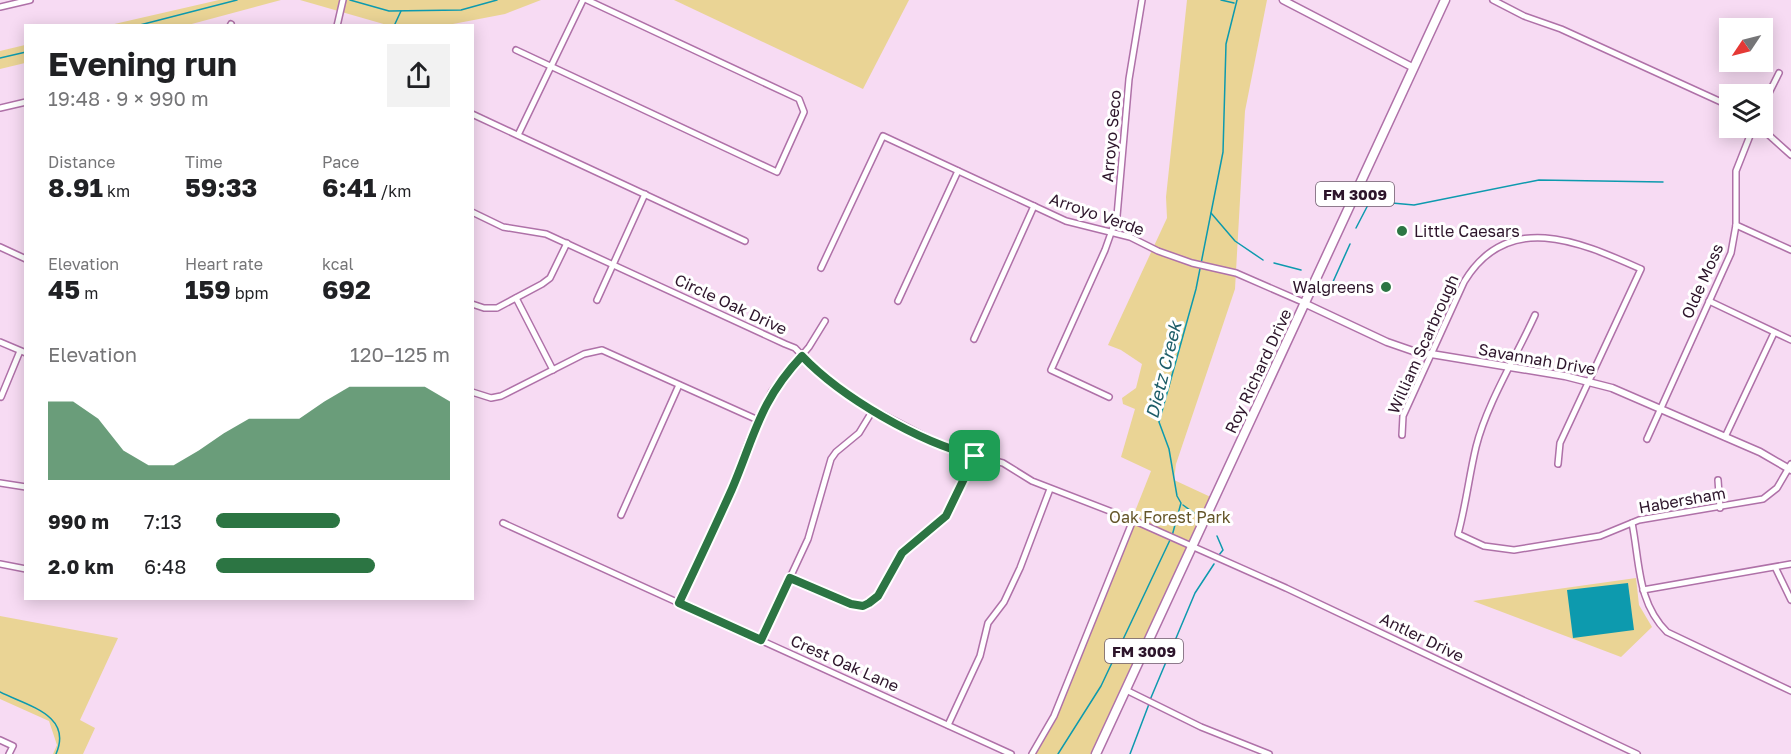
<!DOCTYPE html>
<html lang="en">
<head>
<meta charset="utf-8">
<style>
	body { margin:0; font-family:"Golos Text",sans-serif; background:#f2f2f2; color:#202124; height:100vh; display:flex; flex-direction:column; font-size:22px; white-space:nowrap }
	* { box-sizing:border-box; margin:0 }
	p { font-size:20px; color:#757577 }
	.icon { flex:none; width:33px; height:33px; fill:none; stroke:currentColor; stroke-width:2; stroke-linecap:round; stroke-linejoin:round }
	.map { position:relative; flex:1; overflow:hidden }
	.sheet { position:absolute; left:24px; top:24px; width:450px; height:576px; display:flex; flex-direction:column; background:#fff; border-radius:0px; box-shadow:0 3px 15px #0003 }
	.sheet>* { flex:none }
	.needle { width:39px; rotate:235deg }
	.tools { position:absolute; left:1719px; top:18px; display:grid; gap:12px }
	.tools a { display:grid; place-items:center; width:54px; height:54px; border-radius:0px; background:#fff; box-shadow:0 3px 15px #0003; font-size:30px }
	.pin { position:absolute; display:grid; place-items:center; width:51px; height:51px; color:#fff; margin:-26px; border-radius:12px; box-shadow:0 3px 9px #0006 }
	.round { display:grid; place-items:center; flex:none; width:63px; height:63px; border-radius:0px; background:#f2f2f2 }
	.head { display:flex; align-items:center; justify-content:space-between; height:102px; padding:0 24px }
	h1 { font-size:33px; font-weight:700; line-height:45px }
	.stats { display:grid; grid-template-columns:repeat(3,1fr); gap:9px; height:102px; padding:6px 24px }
	.stats div { display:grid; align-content:center }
	.stats b { font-size:26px; font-weight:700 }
	.stats small { font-size:16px; font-weight:400 }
	.stats p { font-size:16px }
	.chart { height:168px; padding:12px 24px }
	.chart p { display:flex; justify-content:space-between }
	.chart svg { width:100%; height:108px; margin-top:6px; fill:#2c7543; opacity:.7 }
	ul { padding:0 24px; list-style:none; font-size:20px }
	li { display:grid; grid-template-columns:96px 72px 1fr; align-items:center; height:45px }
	li i { height:15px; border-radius:8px; background:#2c7543 }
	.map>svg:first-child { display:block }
	.green { fill:#ead495 }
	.water { fill:#0d9aae }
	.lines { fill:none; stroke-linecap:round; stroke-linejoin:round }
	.stream { stroke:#0d9aae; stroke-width:1.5 }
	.minor-casing { stroke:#af71a8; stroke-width:8 }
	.tertiary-casing { stroke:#af71a8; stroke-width:9 }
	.primary-casing { stroke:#af71a8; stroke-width:11 }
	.minor { stroke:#fff; stroke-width:5 }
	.tertiary { stroke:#fff; stroke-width:6 }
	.primary { stroke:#fff; stroke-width:8 }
	.route-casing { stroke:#fff; stroke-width:12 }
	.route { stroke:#2c7543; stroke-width:8 }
	.poi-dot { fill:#2c7543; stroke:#fff; stroke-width:2 }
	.labels { text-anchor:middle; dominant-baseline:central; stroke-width:6; stroke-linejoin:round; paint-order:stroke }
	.shield { fill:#fff; stroke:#6c5b6b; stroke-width:1.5 }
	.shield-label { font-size:15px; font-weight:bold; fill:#2d152b }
	.street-label { font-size:16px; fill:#2d152b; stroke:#fff }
	.poi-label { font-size:16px; fill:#2d152b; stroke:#fff; text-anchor:start }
	.park-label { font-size:16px; fill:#645529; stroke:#fff }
	.water-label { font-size:18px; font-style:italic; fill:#1d5d68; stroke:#fff }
</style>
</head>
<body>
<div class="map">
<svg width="1791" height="754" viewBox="0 0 1791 754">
	<rect width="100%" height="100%" fill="#f7dbf3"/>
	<g class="green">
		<path d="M219 0H281L188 25H110Z"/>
		<path d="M300 0H541L505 14 453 24 411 26 387 25Z"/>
		<path d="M674 0H909L863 89Z"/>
		<path d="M1187 0H1267L1245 111 1235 289 1176 464 1174 480 1215 499 1096 754H1032L1054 716 1151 471 1121 457 1135 409 1123 404 1122 398 1136 388 1142 364 1121 350 1108 345 1167 218 1166 197Z"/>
		<path d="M25 45V63L0 69V51Z"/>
		<path d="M1636 578 1639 605 1652 627 1621 657 1473 601Z"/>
		<path d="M0 616 118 638 80 720 95 728 83 754H53L57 745 49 721 0 699Z"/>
	</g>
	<path class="water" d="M1628 583 1634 630 1573 638 1567 590Z"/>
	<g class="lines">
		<g class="stream">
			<path d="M350 0 389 11 461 10 497 0"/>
			<path d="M1221 0 1234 3"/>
			<path d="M136 26 237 0"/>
			<path d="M394 26 401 11"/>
			<path d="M0 58 26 52"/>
			<path d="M1211 213 1235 241 1263 260"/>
			<path d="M1356 228 1370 201 1414 205 1539 180 1663 182"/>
			<path d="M1274 263 1301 270"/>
			<path d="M1332 284 1350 244"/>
			<path d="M1183 505 1194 513"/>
			<path d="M1172 536 1181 503 1177 496 1169 449 1159 422 1196 289 1223 152 1226 44 1237 0"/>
			<path d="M1217 536 1223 550 1219 555"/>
			<path d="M0 692C28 706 73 715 56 754"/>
			<path d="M1150 700 1195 593 1214 564"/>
			<path d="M1058 754 1101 686 1170 540"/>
			<path d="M1130 754 1149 704"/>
		</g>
		<g class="minor-casing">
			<g id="minor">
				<path d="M1493 0 1524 16 1561 29 1730 106"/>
				<path d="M0 7 30 0"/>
				<path d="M230 26 231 24"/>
				<path d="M337 26 343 0"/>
				<path d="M516 50 777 172 804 112 799 99 587 0"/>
				<path d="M1762 107 1779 73"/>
				<path d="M0 108 26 102"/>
				<path d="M472 114 745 241"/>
				<path d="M1761 128 1791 155"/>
				<path d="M518 135 583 0"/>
				<path d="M472 212 503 227 546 234 785 344 795 348 820 374 855 400 930 439 958 452 1003 463 1032 481 1133 520 1286 588 1637 754"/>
				<path d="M1736 225 1791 250"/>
				<path d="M0 247 26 259"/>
				<path d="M821 268 883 136 1066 221 1130 237 1158 251 1192 263 1236 273 1305 303"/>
				<path d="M516 298 553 370"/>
				<path d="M597 300 645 194"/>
				<path d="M898 301 958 171"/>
				<path d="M1709 301 1791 340"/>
				<path d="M472 304 484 308H497L542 284 550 278 567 243"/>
				<path d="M1535 315C1516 357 1487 403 1476 447 1469 476 1466 505 1458 534L1484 546 1514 550 1600 536 1639 520 1763 499 1777 488 1791 464"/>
				<path d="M974 339 1034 206"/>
				<path d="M0 342 26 353"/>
				<path d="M472 392 491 398 501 396 584 354 602 350 758 420"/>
				<path d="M1 397 20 351"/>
				<path d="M1109 397 1051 370 1105 250 1117 216 1129 79 1142 0"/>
				<path d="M1402 435 1403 416 1464 282C1508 209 1580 242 1641 269L1560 443 1558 464"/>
				<path d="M1725 437 1774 333"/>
				<path d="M1647 439 1731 253 1736 225V171L1753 128"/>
				<path d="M1718 480 1720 508"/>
				<path d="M0 483 26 487"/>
				<path d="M621 515 679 385"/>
				<path d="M503 523 1011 754"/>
				<path d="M1632 523C1640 563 1637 602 1667 632L1791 691"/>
				<path d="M0 564 26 569"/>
				<path d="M1776 569 1791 600"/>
				<path d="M790 577 851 604 863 606 869 603 878 596 902 553 946 516 975 456"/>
				<path d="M1643 590 1791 564"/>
				<path d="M679 603 732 488 748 443 772 391 809 347 825 321"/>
				<path d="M761 640 808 539 831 459 836 452 859 433 873 410"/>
				<path d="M1126 690 1201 727 1269 754"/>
				<path d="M948 725 980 656 988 623 1004 602 1020 568 1050 489"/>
				<path d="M0 740 13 746 9 754"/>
				<path d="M1032 754 1054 716 1133 520"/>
			</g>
		</g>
		<g class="tertiary-casing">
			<g id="tertiary">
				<path d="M1283 0 1412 67"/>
				<path d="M1306 304 1387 342 1413 351 1565 376 1612 388 1760 452 1791 470"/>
			</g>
		</g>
		<g class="primary-casing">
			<path id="primary" d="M1096 754 1445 0"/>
		</g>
		<use href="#minor" class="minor"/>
		<use href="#tertiary" class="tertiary"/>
		<use href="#primary" class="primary"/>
	</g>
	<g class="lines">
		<g class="route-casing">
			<path id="route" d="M802 356C842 398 919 442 975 456L946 516 902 553 878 596 869 603 863 606 851 604 790 578 761 640 679 603C697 565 715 527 732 489 755 435 759 402 802 356Z"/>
		</g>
		<use href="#route" class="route"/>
	</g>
	<g class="poi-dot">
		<circle cx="1402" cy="231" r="6"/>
		<circle cx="1386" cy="287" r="6"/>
	</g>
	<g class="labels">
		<g class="shield">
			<rect x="1316" y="182" width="78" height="24" rx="4.5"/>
			<rect x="1105" y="639" width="78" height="24" rx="4.5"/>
		</g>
		<g class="shield-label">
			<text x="1355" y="194">FM 3009</text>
			<text x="1144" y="651">FM 3009</text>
		</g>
		<g class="street-label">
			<text transform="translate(1111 136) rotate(-85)">Arroyo Seco</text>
			<text transform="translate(1097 214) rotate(19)">Arroyo Verde</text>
			<text transform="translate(1702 281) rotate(-66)">Olde Moss</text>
			<text transform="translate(731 304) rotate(25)">Circle Oak Drive</text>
			<text transform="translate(1423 344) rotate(-66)">William Scarbrough</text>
			<text transform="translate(1537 359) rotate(10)">Savannah Drive</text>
			<text transform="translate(1258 371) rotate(-65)">Roy Richard Drive</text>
			<text transform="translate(1682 500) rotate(-10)">Habersham</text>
			<text transform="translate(1422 637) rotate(26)">Antler Drive</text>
			<text transform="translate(845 663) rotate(24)">Crest Oak Lane</text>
		</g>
		<g class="poi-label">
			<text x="1414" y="231">Little Caesars</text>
			<text x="1374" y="287" text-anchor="end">Walgreens</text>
		</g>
		<g class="park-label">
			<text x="1170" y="517">Oak Forest Park</text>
		</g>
		<g class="water-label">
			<text transform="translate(1163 370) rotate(-76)">Dietz Creek</text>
		</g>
	</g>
</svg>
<div class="tools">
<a><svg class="needle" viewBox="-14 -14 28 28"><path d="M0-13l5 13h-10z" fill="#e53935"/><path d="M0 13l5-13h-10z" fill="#757577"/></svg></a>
<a><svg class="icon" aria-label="layers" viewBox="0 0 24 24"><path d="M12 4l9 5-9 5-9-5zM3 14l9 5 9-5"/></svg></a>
</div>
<div class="pin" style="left:975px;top:456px;background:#1e9e55"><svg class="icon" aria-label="arrive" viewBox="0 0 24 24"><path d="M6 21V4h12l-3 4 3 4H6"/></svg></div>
<section class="sheet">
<div class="head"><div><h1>Evening run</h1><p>19:48 · 9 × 990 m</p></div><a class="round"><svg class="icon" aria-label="share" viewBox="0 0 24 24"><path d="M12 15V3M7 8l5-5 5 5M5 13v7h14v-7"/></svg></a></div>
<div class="stats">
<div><p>Distance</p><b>8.91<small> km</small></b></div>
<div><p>Time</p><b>59:33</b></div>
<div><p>Pace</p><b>6:41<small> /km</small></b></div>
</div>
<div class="stats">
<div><p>Elevation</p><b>45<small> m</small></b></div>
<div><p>Heart rate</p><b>159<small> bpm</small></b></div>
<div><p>kcal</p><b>692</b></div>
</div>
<div class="chart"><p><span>Elevation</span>120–125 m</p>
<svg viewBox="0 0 160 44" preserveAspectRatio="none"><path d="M0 44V12L10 12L20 19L30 32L40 38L50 38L60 32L70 25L80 19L90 19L100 19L110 12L120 6L130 6L140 6L150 6L160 12V44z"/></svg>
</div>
<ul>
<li><b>990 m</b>7:13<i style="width:53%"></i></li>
<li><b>2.0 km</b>6:48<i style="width:68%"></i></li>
</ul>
</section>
</div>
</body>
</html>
